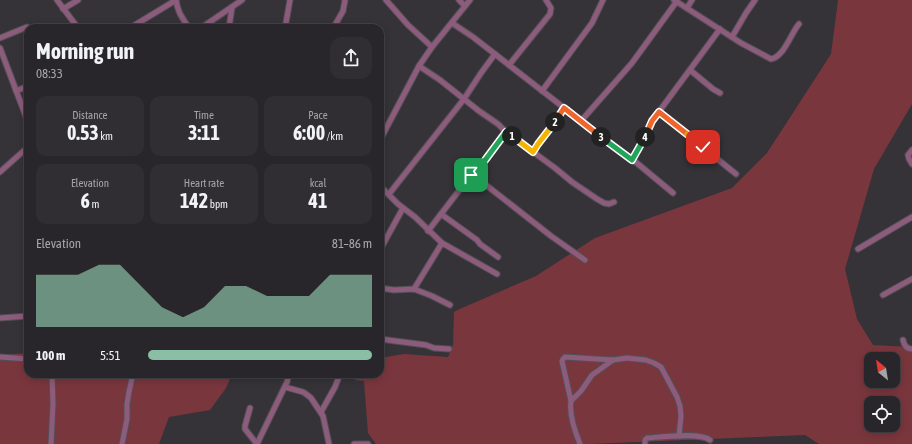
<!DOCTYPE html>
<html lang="en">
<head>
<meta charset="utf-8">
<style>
	body { margin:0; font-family:"Asap Condensed",sans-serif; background:#302e32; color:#f1f3f6; height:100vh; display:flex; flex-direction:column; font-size:15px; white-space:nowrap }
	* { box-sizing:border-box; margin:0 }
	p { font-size:13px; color:#a5a5a8 }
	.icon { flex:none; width:22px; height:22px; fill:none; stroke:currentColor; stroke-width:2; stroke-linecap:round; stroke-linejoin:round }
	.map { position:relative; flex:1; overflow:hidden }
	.panel { position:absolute; left:24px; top:24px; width:360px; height:354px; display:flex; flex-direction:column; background:#28262a; border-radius:12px; box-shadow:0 2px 10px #0003,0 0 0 1px #444347 }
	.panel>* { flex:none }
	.needle { width:26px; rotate:330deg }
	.tools { position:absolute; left:864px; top:352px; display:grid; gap:8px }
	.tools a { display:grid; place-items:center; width:36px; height:36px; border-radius:8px; background:#28262a; box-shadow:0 2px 10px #0003,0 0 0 1px #444347; font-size:20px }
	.pin { position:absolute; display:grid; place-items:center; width:34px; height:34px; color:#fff; margin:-17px; border-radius:8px; box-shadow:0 2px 6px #0006 }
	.km { position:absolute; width:20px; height:20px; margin:-10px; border-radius:50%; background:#222; color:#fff; font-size:11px; line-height:20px; text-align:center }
	.round { display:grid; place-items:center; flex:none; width:42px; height:42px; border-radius:12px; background:#302e32 }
	.headline { display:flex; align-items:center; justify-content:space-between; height:68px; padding:0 12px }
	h1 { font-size:22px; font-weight:700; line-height:30px }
	.metrics { display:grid; grid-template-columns:repeat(3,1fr); gap:6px; height:68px; padding:4px 12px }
	.metrics div { display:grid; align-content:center; border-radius:10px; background:#302e32; text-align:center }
	.metrics b { font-size:20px; font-weight:700 }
	.metrics small { font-size:11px; font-weight:400 }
	.metrics p { font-size:11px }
	.chart { height:112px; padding:8px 12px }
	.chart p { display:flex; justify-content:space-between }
	.chart svg { width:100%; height:72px; margin-top:4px; fill:#8abfa5; opacity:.7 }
	ul { padding:0 12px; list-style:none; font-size:13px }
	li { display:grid; grid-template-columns:64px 48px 1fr; align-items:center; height:30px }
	li i { height:10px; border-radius:5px; background:#8abfa5 }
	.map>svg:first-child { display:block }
	.green { fill:#7a363d; fill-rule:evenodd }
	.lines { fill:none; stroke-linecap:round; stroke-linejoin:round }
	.minor-casing { stroke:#525055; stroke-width:7 }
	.minor { stroke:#8d5b7c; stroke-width:5 }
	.split-1-casing { stroke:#fff; stroke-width:8 }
	.split-2-casing { stroke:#fff; stroke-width:8 }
	.split-3-casing { stroke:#fff; stroke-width:8 }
	.split-4-casing { stroke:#fff; stroke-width:8 }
	.split-5-casing { stroke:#fff; stroke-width:8 }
	.split-6-casing { stroke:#fff; stroke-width:8 }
	.split-1 { stroke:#22a559; stroke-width:5 }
	.split-2 { stroke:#f5b400; stroke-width:5 }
	.split-3 { stroke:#f0652b; stroke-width:5 }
	.split-4 { stroke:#22a559; stroke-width:5 }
	.split-5 { stroke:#f0652b; stroke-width:5 }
	.split-6 { stroke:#f5b400; stroke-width:5 }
</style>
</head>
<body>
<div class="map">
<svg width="912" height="444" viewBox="0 0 912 444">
	<rect width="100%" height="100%" fill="#353338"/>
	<g class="green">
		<path d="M838 0H912V104L874 169 845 269 857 319 873 345 912 347V444H819L805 435 588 444H376L368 433 364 381 355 380V374H380V358L404 354 448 357 453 345 454 312 462 308 536 276 595 238 732 188 767 153 831 54ZM871 359H893V381H871ZM871 403H893V425H871Z"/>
		<path d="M28 353V374H232L226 388 210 410 169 417 159 444H0V355Z"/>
	</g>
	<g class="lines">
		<g class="minor-casing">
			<g id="minor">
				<path d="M57 0 78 28"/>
				<path d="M176 0C178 13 182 17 189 28"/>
				<path d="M386 0 408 25 432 47"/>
				<path d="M459 0 465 6"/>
				<path d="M674 0 741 43 771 59C784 57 791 33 799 24"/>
				<path d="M687 8 692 0"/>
				<path d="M63 9 78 0"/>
				<path d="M452 23 473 37 581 121 632 159 673 193"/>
				<path d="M130 28 176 0"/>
				<path d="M201 28 242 0"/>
				<path d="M229 28 232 7"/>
				<path d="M285 28 290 0"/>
				<path d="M336 28 335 25 343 11 345 0"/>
				<path d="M732 37 746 13 755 0"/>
				<path d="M0 38 27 27"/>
				<path d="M0 48 28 122"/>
				<path d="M509 65 550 14 551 8 546 0"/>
				<path d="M419 66 440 80 479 111 498 124 506 132 555 168 572 182 597 199 604 203 609 204 614 202"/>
				<path d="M690 70 713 89 720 93"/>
				<path d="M16 91 28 86"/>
				<path d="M542 91 592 23 603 0"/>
				<path d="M659 112 736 174"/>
				<path d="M581 121 632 63 677 1"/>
				<path d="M380 140 419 66 432 47 470 0"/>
				<path d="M912 150 908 155 909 159 912 164"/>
				<path d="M533 152 538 144 549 131 564 108"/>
				<path d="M632 159 642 143 655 117 720 29"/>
				<path d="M0 172 28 147"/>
				<path d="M475 175 506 132"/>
				<path d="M380 186 398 204 415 217 442 243 497 274"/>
				<path d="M389 194 464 99 481 73 495 54"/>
				<path d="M441 214 477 240 480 244 498 257"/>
				<path d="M428 231 471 175C478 174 482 181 486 185L551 236 585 260"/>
				<path d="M858 249 912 217"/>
				<path d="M380 250 403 208"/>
				<path d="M380 288 394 290 414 289 432 296 450 305"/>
				<path d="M414 289 442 243"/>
				<path d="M883 295 912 279"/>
				<path d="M0 318 28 316"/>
				<path d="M380 339 426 345 434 348 449 349"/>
				<path d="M903 340C904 345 907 349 912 349"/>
				<path d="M0 357 28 359"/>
				<path d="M285 387 303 392 306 394 311 398 323 416 329 444"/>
				<path d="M571 401 581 391 592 375 613 360"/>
				<path d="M250 408 245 426V429L257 444"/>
				<path d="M321 412 335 387 340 374"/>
				<path d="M51 444 53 404 52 374"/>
				<path d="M122 444 127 419V404L129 392 132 378 135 374"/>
				<path d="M257 444 287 382 289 374"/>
				<path d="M354 444H368"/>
				<path d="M580 444C575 431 569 415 571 401L562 361 563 359 565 357 613 360 627 358 646 360 654 363 661 367 677 397 680 406 681 416 679 436"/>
				<path d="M645 444V440L647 438C661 437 700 432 710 440"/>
			</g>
		</g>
		<use href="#minor" class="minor"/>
	</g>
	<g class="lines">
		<g class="split-1-casing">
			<path id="split-1" d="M471 175H474L506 132 512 136"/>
		</g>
		<g class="split-2-casing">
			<path id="split-2" d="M512 136 533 152 538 144 555 122"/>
		</g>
		<g class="split-3-casing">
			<path id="split-3" d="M555 122 564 108 601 137"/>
		</g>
		<g class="split-4-casing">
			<path id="split-4" d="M601 137 632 160 645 137"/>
		</g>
		<g class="split-5-casing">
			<path id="split-5" d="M645 137 652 121 659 112 687 134"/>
		</g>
		<g class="split-6-casing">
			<path id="split-6" d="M687 134 703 147"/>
		</g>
		<use href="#split-1" class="split-1"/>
		<use href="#split-2" class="split-2"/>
		<use href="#split-3" class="split-3"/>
		<use href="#split-4" class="split-4"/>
		<use href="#split-5" class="split-5"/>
		<use href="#split-6" class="split-6"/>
	</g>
</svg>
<div class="tools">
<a><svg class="needle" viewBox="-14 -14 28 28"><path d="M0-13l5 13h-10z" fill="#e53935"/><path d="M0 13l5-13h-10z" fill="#a5a5a8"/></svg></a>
<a><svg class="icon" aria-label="locate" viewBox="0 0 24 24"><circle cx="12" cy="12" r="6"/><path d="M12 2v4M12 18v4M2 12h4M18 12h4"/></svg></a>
</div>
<div class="pin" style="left:471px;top:175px;background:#1e9e55"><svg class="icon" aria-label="arrive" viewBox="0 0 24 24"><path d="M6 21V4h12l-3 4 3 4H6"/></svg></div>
<div class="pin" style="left:703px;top:147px;background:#d93025"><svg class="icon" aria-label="check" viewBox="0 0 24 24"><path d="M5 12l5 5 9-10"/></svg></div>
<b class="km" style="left:512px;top:136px">1</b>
<b class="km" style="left:555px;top:122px">2</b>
<b class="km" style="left:601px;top:137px">3</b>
<b class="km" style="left:645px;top:137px">4</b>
<section class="panel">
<div class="headline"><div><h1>Morning run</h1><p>08:33</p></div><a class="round"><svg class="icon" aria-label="share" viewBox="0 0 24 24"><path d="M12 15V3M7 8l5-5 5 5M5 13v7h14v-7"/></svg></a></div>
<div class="metrics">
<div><p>Distance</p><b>0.53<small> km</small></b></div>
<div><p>Time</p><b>3:11</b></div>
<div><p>Pace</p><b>6:00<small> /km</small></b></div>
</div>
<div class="metrics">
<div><p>Elevation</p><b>6<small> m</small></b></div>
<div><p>Heart rate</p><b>142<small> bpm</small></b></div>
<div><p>kcal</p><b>41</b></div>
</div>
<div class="chart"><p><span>Elevation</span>81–86 m</p>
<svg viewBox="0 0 160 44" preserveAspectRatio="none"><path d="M0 44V12L10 12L20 12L30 6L40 6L50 19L60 32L70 38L80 32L90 19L100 19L110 25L120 25L130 25L140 12L150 12L160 12V44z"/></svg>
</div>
<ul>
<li><b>100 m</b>5:51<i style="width:100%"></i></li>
</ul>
</section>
</div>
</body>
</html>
